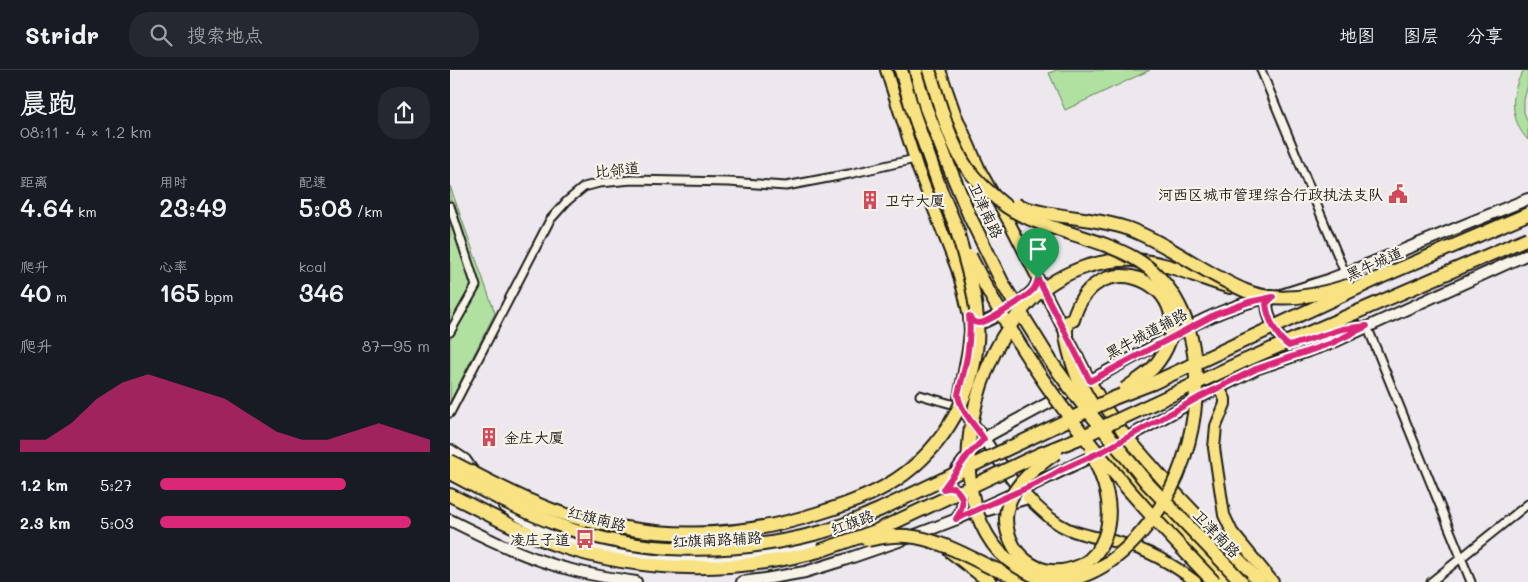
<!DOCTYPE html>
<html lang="zh">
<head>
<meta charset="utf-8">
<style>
	body { margin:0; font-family:Mali,"LXGW WenKai TC",sans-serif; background:#242831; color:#f1f3f6; height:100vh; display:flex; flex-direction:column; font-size:19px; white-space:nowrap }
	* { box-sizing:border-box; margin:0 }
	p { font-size:16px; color:#9ea1a6 }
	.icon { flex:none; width:28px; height:28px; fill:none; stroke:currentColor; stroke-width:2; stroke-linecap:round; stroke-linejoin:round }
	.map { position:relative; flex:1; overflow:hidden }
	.details { display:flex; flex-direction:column; background:#171b24; width:450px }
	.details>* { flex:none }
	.pin { position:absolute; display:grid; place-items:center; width:42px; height:42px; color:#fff; margin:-51px -21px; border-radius:50% 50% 50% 0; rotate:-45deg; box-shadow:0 0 5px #0007 }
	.pin .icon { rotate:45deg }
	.round { display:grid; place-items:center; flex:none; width:52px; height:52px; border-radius:20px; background:#242831 }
	.headline { display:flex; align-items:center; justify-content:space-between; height:85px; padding:0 20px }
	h1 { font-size:28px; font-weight:600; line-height:38px }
	.stats { display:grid; grid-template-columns:repeat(3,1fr); gap:8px; height:85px; padding:5px 20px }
	.stats div { display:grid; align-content:center }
	.stats b { font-size:25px; font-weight:600 }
	.stats small { font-size:14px; font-weight:400 }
	.stats p { font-size:14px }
	.chart { height:140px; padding:10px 20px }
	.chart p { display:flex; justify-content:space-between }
	.chart svg { width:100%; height:90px; margin-top:5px; fill:#db2777; opacity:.7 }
	ul { padding:0 20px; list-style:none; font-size:16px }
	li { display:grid; grid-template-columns:80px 60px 1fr; align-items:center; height:38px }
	li i { height:12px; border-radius:6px; background:#db2777 }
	header { display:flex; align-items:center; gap:30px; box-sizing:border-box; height:70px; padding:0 25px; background:#171b24; border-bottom:1px solid #363941 }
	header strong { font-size:24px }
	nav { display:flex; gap:28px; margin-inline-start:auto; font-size:18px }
	.search { width:350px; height:45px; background:#242831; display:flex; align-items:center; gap:12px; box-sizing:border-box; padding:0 18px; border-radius:20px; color:#9ea1a6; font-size:19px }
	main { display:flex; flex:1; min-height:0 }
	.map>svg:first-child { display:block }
	.green { fill:#b0e1a1; stroke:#667e5e }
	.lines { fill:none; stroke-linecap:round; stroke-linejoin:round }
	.street-casing { stroke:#1c1c1c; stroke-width:11 }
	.secondary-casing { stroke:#1c1c1c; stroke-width:14 }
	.primary-casing { stroke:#1c1c1c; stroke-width:14 }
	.highway-casing { stroke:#1c1c1c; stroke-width:16 }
	.street { stroke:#f7f3e8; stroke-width:7 }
	.secondary { stroke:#f7f3e8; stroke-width:10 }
	.primary { stroke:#f8e281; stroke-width:10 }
	.highway { stroke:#f8e281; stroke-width:12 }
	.highway-bridge-casing { stroke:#1c1c1c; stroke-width:16; stroke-linecap:butt }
	.highway-bridge { stroke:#f8e281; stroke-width:12 }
	.route-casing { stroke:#fff; stroke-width:10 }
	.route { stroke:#db2777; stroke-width:6 }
	.labels { text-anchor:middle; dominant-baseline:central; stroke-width:4.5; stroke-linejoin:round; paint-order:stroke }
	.street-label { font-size:15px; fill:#1c1c1c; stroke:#f7f3e8 }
	.poi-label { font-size:15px; fill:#1c1c1c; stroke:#f7f3e8; text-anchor:end }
</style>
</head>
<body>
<header>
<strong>Stridr</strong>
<div class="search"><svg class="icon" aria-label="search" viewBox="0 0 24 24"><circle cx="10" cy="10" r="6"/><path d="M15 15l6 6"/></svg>搜索地点</div>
<nav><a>地图</a><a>图层</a><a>分享</a></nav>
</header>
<main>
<section class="details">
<div class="headline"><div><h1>晨跑</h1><p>08:11 · 4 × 1.2 km</p></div><a class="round"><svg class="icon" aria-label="share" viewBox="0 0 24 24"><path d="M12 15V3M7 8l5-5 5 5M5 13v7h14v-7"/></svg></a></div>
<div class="stats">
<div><p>距离</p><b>4.64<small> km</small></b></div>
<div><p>用时</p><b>23:49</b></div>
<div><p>配速</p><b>5:08<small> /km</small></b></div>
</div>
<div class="stats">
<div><p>爬升</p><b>40<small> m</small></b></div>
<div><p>心率</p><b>165<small> bpm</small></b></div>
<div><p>kcal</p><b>346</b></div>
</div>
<div class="chart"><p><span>爬升</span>87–95 m</p>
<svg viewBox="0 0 160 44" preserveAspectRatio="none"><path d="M0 44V38L10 38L20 30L30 18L40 10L50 6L60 10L70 14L80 18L90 26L100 34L110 38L120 38L130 34L140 30L150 34L160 38V44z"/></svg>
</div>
<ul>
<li><b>1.2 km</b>5:27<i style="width:69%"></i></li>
<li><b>2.3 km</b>5:03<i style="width:93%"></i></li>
</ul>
</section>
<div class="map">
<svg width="1078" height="512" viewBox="0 0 1078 512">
	<rect width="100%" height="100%" fill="#ece8ed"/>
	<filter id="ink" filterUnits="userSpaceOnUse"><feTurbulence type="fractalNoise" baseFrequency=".02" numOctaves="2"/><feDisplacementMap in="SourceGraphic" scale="10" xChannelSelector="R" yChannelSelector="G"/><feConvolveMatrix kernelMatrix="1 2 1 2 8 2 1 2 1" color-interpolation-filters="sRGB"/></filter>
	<g filter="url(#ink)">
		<g class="green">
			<path d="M607 0H700L615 40 599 3Z"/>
			<path d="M1074 0H1078V14L1074 30V42L1078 53V70C1060 51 1059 22 1074 0Z"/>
			<path d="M0 116 45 243 0 332Z"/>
		</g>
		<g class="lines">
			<g class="street-casing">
				<g id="street">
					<path d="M811 0 895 203"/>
					<path d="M0 136 26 216 0 262"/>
					<path d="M917 256 1021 512"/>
					<path d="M470 325 505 335"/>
					<path d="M0 343 100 150 117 131 134 117 149 113 182 110 279 112 336 116 399 104 465 89"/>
					<path d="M981 512 1078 434"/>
				</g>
			</g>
			<g class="secondary-casing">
				<g id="secondary">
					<path d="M831 225 875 211 909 198 1078 129"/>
					<path d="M823 227 817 234C818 249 827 268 839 276L892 259 909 257"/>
					<path d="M522 251 529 254C544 249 573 231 583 220 586 216 587 213 588 209"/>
					<path d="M534 369 565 414 578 428 538 440"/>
					<path d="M671 371 749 328 806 299 882 273 1078 184"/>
					<path d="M0 380 15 390 24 403"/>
					<path d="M503 418C516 426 514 437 507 448"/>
					<path d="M54 436C134 495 276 498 369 472 392 466 414 456 436 446 453 439 476 431 491 420 497 416 500 408 505 402 515 388 527 374 541 364L743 255C767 243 790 233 817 228"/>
					<path d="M0 450C30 465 60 480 92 491 122 502 154 507 186 512"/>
					<path d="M292 512 315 509 355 502 394 490 455 469 507 449 580 416 649 383"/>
				</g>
			</g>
			<g class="primary-casing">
				<g id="primary">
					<path d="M436 0 468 99 507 199 514 224 519 246 520 261 518 280 509 328 513 339 534 369"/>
					<path d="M490 0 505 43 531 102 559 152 640 311 658 341 677 368"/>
					<path d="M769 318 775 329V334L766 356 764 378 774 445 782 462 823 512"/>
					<path d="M655 380 698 430 775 512"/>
					<path d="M578 428C590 439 602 452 618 459 636 467 655 468 674 474 700 481 724 495 746 512"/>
				</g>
			</g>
			<g class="highway-casing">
				<g id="highway">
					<path d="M451 0 463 42"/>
					<path d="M466 0 476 38"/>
					<path d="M638 196C653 192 668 189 684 190 718 192 748 208 780 217"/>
					<path d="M677 368 727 425 810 512"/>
					<path d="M0 425C35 442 70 462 107 475 191 503 283 504 369 481"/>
					<path d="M500 481 540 512"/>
					<path d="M542 498 564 506 593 512"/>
				</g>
			</g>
			<use href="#street" class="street"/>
			<use href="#secondary" class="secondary"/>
			<use href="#primary" class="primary"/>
			<use href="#highway" class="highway"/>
			<g class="highway-bridge-casing">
				<g id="highway-bridge">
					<path d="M479 0C489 31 499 72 517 98 527 112 539 122 552 133 561 141 574 146 585 151 617 164 654 171 684 188 766 234 757 364 713 433 687 474 651 510 601 512"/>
					<path d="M476 38 500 99 520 147 554 216 602 293 630 331 697 413 792 512"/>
					<path d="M463 42 491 121 509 164"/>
					<path d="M567 135C603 149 643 146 679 159 721 175 755 204 796 221 828 234 866 226 897 216"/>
					<path d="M520 186C551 248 589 308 631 362 672 415 718 464 764 512"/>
					<path d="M643 336C630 315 625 304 619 280 616 268 615 265 617 252L623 250C647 161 768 223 703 298 695 306 684 312 675 319"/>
					<path d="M606 383C575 404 541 434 563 475 569 487 582 497 595 500 607 503 621 500 632 495 644 488 651 478 655 466 665 436 654 409 641 382"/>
					<path d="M0 391C33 408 67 427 102 440 125 449 151 454 175 458 240 469 307 463 369 443 392 436 415 428 436 416 488 386 522 332 527 272 530 232 516 195 506 157"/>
					<path d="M0 403C35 422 70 440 106 454 189 486 284 485 368 463 389 458 409 448 429 440L664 328 703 313 931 207 1078 144"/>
					<path d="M418 470C431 467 443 465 457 466 485 468 516 485 542 498"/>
					<path d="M369 481 426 461 590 384 627 369 794 291 1078 168"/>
					<path d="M599 512C578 504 556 493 543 474 494 406 525 287 580 231 596 214 616 203 638 196"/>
				</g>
			</g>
			<use href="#highway-bridge" class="highway-bridge"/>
		</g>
	</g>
	<g class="lines" filter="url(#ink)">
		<g class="route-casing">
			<path id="route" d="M588 209 640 311 766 244 799 232 823 227 816 234C818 249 827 268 839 276L892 259 917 256 882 273 806 299 748 328 655 380 611 400 588 413 506 449C514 437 516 426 503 417L493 419 518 385 534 369C525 355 510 341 508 324 515 299 522 272 519 246 521 250 523 253 528 253 537 254 576 227 583 220 586 216 587 213 588 209Z"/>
		</g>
		<use href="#route" class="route"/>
	</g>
	<defs>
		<g id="civic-bare" transform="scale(1.5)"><path d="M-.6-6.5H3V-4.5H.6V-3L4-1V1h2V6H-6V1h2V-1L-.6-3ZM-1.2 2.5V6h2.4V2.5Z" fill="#d1495b" stroke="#f7f3e8" stroke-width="2.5" paint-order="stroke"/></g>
		<g id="building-bare" transform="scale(1.5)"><path d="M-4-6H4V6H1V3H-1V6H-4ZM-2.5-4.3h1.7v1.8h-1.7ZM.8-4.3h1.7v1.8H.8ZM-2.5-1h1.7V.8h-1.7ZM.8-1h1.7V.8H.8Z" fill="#d1495b" stroke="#f7f3e8" stroke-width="2.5" paint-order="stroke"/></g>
		<g id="bus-bare" transform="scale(1.5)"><path d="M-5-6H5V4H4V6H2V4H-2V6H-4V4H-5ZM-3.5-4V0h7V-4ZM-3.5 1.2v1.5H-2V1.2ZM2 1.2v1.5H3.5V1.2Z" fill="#d1495b" stroke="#f7f3e8" stroke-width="2.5" paint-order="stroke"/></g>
	</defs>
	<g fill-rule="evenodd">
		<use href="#civic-bare" x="948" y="124"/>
		<use href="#building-bare" x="420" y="130"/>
		<use href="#building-bare" x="39" y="367"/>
		<use href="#bus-bare" x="135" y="469"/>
	</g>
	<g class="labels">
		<g class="street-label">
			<text transform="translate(167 99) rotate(-5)">比邻道</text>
			<text transform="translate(536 140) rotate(65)">卫津南路</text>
			<text transform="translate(924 193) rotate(-24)">黑牛城道</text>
			<text transform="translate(696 263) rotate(-28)">黑牛城道辅路</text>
			<text transform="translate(147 448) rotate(14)">红旗南路</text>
			<text transform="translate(402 452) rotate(-20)">红旗路</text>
			<text transform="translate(767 463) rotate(46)">卫津南路</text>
			<text transform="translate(267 469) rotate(-3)">红旗南路辅路</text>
		</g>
		<g class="poi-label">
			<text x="933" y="124">河西区城市管理综合行政执法支队</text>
			<text x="435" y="130" text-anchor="start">卫宁大厦</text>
			<text x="54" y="367" text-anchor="start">金庄大厦</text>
			<text x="120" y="469">凌庄子道</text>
		</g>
	</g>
</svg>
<div class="pin" style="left:588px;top:209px;background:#1e9e55"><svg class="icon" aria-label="arrive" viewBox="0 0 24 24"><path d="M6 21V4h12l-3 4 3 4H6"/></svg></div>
</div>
</main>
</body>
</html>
